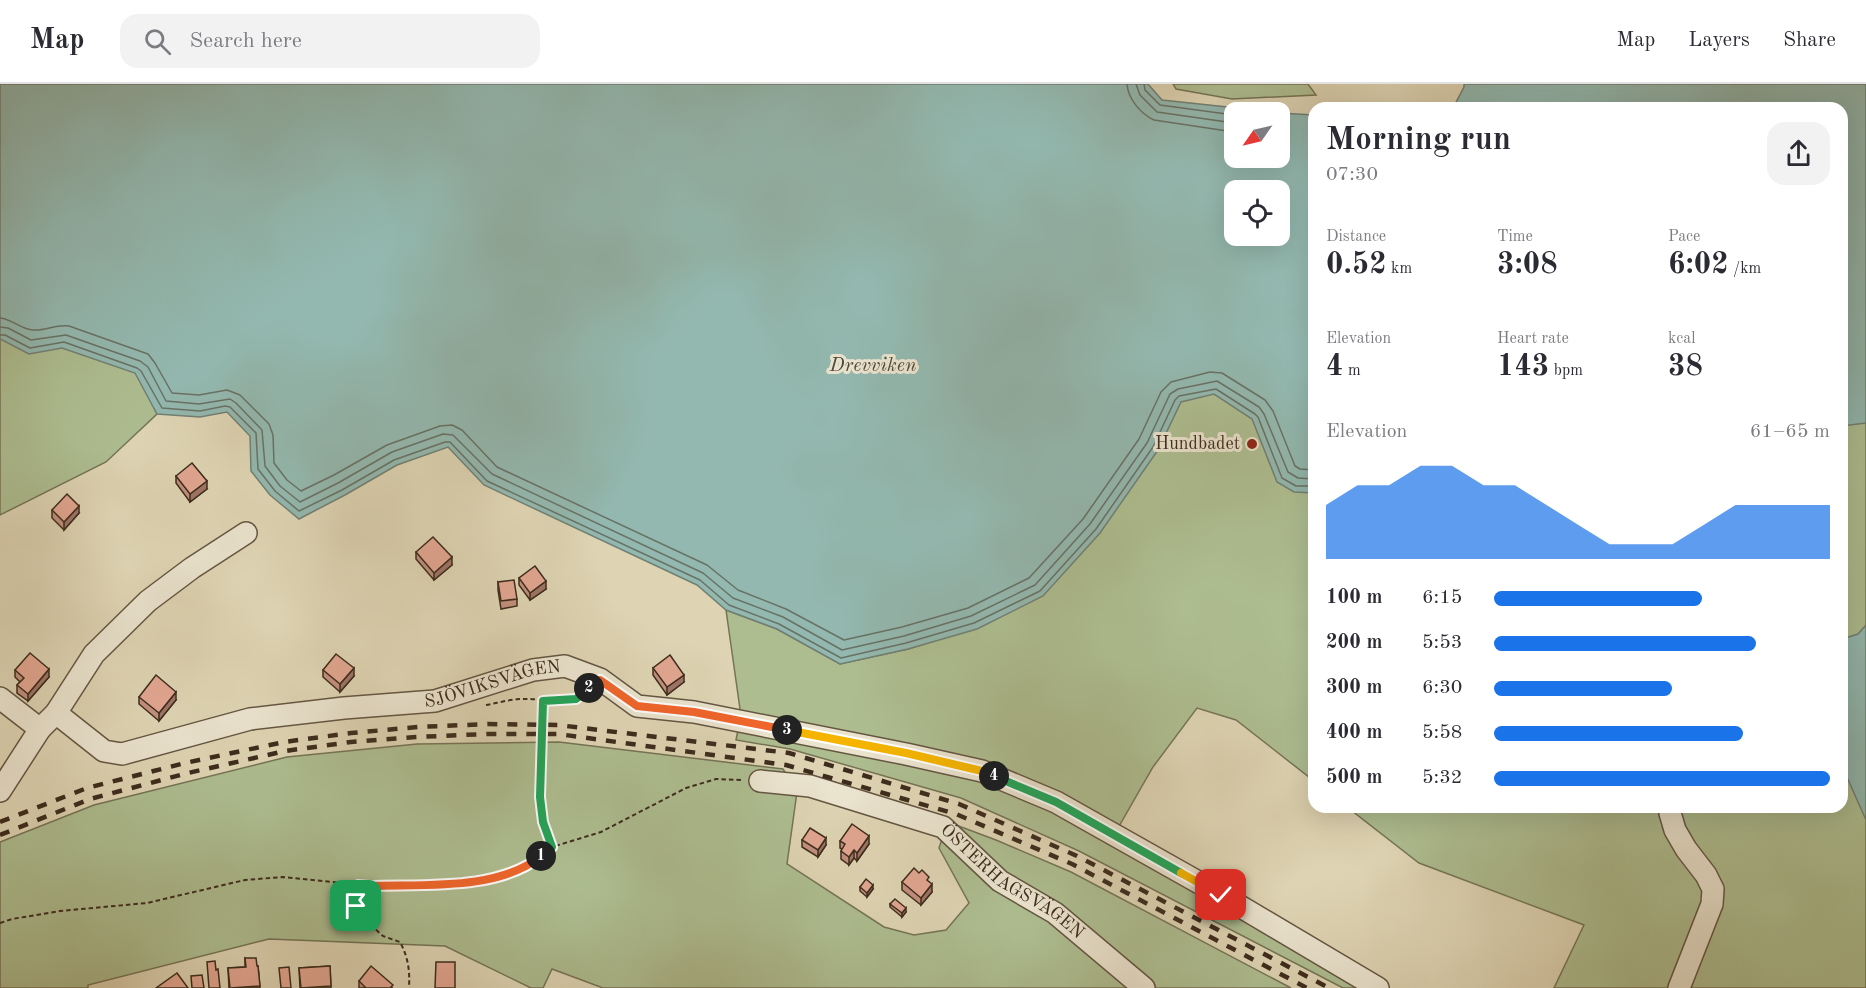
<!DOCTYPE html>
<html lang="en">
<head>
<meta charset="utf-8">
<style>
	body { margin:0; font-family:"Old Standard TT",serif; background:#f2f2f3; color:#2b2b33; height:100vh; display:flex; flex-direction:column; font-size:22px; white-space:nowrap }
	* { box-sizing:border-box; margin:0 }
	p { font-size:20px; color:#7c7c81 }
	.icon { flex:none; width:33px; height:33px; fill:none; stroke:currentColor; stroke-width:2; stroke-linecap:round; stroke-linejoin:round }
	.map { position:relative; flex:1; overflow:hidden }
	.details { position:absolute; left:1308px; top:18px; width:540px; height:711px; display:flex; flex-direction:column; background:#fff; border-radius:18px; box-shadow:0 6px 24px #0002 }
	.details>* { flex:none }
	.needle { width:39px; rotate:236deg }
	.tools { position:absolute; left:1224px; top:18px; display:grid; gap:12px }
	.tools a { display:grid; place-items:center; width:66px; height:66px; border-radius:12px; background:#fff; box-shadow:0 6px 24px #0002; font-size:30px }
	.pin { position:absolute; display:grid; place-items:center; width:51px; height:51px; color:#fff; margin:-26px; border-radius:12px; box-shadow:0 3px 9px #0006 }
	.km { position:absolute; width:30px; height:30px; margin:-15px; border-radius:50%; background:#222; color:#fff; font-size:16px; line-height:30px; text-align:center }
	.round { display:grid; place-items:center; flex:none; width:63px; height:63px; border-radius:18px; background:#f2f2f3 }
	.head { display:flex; align-items:center; justify-content:space-between; height:102px; padding:0 18px }
	h1 { font-size:33px; font-weight:700; line-height:45px }
	.metrics { display:grid; grid-template-columns:repeat(3,1fr); gap:9px; height:102px; padding:6px 18px }
	.metrics div { display:grid; align-content:center }
	.metrics b { font-size:30px; font-weight:700 }
	.metrics small { font-size:16px; font-weight:400 }
	.metrics p { font-size:16px }
	.chart { height:168px; padding:12px 18px }
	.chart p { display:flex; justify-content:space-between }
	.chart svg { width:100%; height:108px; margin-top:6px; fill:#1a73e8; opacity:.7 }
	ul { padding:0 18px; list-style:none; font-size:20px }
	li { display:grid; grid-template-columns:96px 72px 1fr; align-items:center; height:45px }
	li i { height:15px; border-radius:8px; background:#1a73e8 }
	header { display:flex; align-items:center; gap:36px; box-sizing:border-box; height:84px; padding:0 30px; background:#fff; border-bottom:2px solid #e1e1e2 }
	header strong { font-size:28px }
	nav { display:flex; gap:33px; margin-inline-start:auto; font-size:21px }
	.search { width:420px; height:54px; background:#f2f2f3; display:flex; align-items:center; gap:15px; box-sizing:border-box; padding:0 21px; border-radius:18px; color:#7c7c81; font-size:22px }
	.map>svg:first-child { display:block }
	.green { fill:#adbd90; stroke:#757456; stroke-width:1.5 }
	.water { fill:#93b8af; stroke:#718075; stroke-width:1.5; fill-rule:evenodd }
	.lines { fill:none; stroke-linecap:round; stroke-linejoin:round }
	.shore { stroke:#687266; stroke-width:1.5 }
	.minor-casing { stroke:#655642; stroke-width:24 }
	.path { stroke:#3d2c1d; stroke-width:2; stroke-dasharray:4.5 3; stroke-linecap:butt }
	.minor { stroke:#eae3ce; stroke-width:21 }
	.rail { stroke:#3d2c1d; stroke-width:4.5; stroke-dasharray:10 10; stroke-linecap:butt }
	.path-bridge { stroke:#3d2c1d; stroke-width:2; stroke-dasharray:4.5 3; stroke-linecap:butt }
	.wall { fill:#c28f7d; stroke:#3d2c1d; stroke-width:1.5 }
	.shaded-wall { fill:#9e7466; stroke:#3d2c1d; stroke-width:1.5 }
	.building { fill:#e2a691; stroke:#3d2c1d; stroke-width:1.5 }
	.split-1-casing { stroke:#fff; stroke-width:12 }
	.split-2-casing { stroke:#fff; stroke-width:12 }
	.split-3-casing { stroke:#fff; stroke-width:12 }
	.split-4-casing { stroke:#fff; stroke-width:12 }
	.split-5-casing { stroke:#fff; stroke-width:12 }
	.split-6-casing { stroke:#fff; stroke-width:12 }
	.split-1 { stroke:#f0652b; stroke-width:8 }
	.split-2 { stroke:#22a559; stroke-width:8 }
	.split-3 { stroke:#f0652b; stroke-width:8 }
	.split-4 { stroke:#f5b400; stroke-width:8 }
	.split-5 { stroke:#22a559; stroke-width:8 }
	.split-6 { stroke:#f5b400; stroke-width:8 }
	.poi-dot { fill:#8f2418; stroke:#eae3ce; stroke-width:2 }
	.labels { text-anchor:middle; dominant-baseline:central; stroke-width:6; stroke-linejoin:round; paint-order:stroke }
	.poi-label { font-size:18px; fill:#3d2c1d; stroke:#eae3ce; text-anchor:end }
	.street-label { font-size:18px; fill:#3d2c1d; stroke:#eae3ce }
	.water-label { font-size:20px; font-style:italic; fill:#4e483a; stroke:#eae3ce }
</style>
</head>
<body>
<header>
<strong>Map</strong>
<div class="search"><svg class="icon" aria-label="search" viewBox="0 0 24 24"><circle cx="10" cy="10" r="6"/><path d="M15 15l6 6"/></svg>Search here</div>
<nav><a>Map</a><a>Layers</a><a>Share</a></nav>
</header>
<div class="map">
<svg width="1866" height="904" viewBox="0 0 1866 904">
	<rect width="100%" height="100%" fill="#ded4b3"/>
	<filter id="stains"><feTurbulence type="fractalNoise" baseFrequency=".00333" numOctaves="4"/><feColorMatrix values="0 0 0 0 .2 0 0 0 0 .09 0 0 0 0 .02 0 0 0 .5 -.17"/></filter>
	<radialGradient id="worn" r=".72"><stop offset=".6" stop-color="#630" stop-opacity="0"/><stop offset="1" stop-color="#630" stop-opacity=".3"/></radialGradient>
	<g class="green">
		<path d="M0 0 157 330 106 378 0 431Z"/>
		<path d="M1173 0H1308L1316 11 1232 15 1176 5Z"/>
		<path d="M809 49 1314 197V697L1236 636 1197 624 1153 683 1118 744 1058 712 741 632 726 526 777 545 840 580 908 565 934 557Z"/>
		<path d="M1866 108V904H1554L1584 841 1419 779 1347 723H1842V114Z"/>
		<path d="M739 641 980 691 1055 722 1369 904H1343L1079 767 961 714 790 665 736 656Z"/>
		<path d="M559 658 783 685 797 708 787 780 884 843 914 851 946 846 969 819 939 764 948 738 996 756 1071 788 1291 904H603L552 885 543 904H531L445 862 269 855 88 901V904H0V758L94 721 287 673 417 660Z"/>
	</g>
	<g class="water">
		<path d="M0 0H1148L1162 16 1274 28H1234V74H1280V29L1314 31V409L1294 408 1277 398 1252 335 1214 310 1181 318 1158 366 1100 449 1043 512 977 545 908 565 840 580 777 545 726 526 697 501 484 401 448 363 397 381 345 411 299 435 270 411 251 387 250 352 227 328 200 333 157 330 135 289 62 264 29 270 0 255ZM1280 106V152H1234V106Z"/>
		<path d="M1464 0H1866V339L1842 342V24H1453L1464 3Z"/>
		<path d="M1866 541V736L1842 682V555L1858 550Z"/>
	</g>
	<g class="lines">
		<g class="shore">
			<path d="M1127 0C1128 15 1141 30 1154 36L1234 48"/>
			<path d="M1136 0 1140 11 1157 28 1234 39"/>
			<path d="M1144 0 1145 6 1160 21 1234 31"/>
			<path d="M0 234C12 235 22 246 33 246 45 247 56 240 69 242L148 270 155 279 172 309 199 311 227 306 240 311 269 340 273 351 274 379 287 396 301 407 334 391 387 361 440 342 452 341 462 346 497 383 707 481 738 506 786 525 844 556 902 543 968 524 1029 494 1083 435 1139 355 1161 308 1171 298 1210 288 1222 289 1265 316 1273 327 1295 382 1300 385 1314 386"/>
			<path d="M0 243 8 244 31 256 66 251 140 277 148 283 166 317 199 320 230 315 236 319 262 346 265 382 280 402 300 418 338 399 392 368 443 350 453 351 492 390 703 489 733 514 783 533 842 566 904 552 971 532 1035 501 1090 440 1147 359 1170 310 1178 305 1217 297 1259 323 1264 330 1288 388 1298 394 1314 395"/>
			<path d="M0 251H5L30 264 64 258 137 284 141 287 162 324 200 327 225 322 230 323 256 349 258 385 275 407 299 427 342 406 394 376 445 358H450L487 397 700 496 729 521 779 540 841 574 906 559 974 539 1040 507 1096 445 1153 363 1175 316 1179 312 1216 305 1255 330 1258 333 1282 394 1296 402H1314"/>
		</g>
		<g class="minor-casing">
			<g id="minor">
				<path d="M0 614 40 645"/>
				<path id="s1" d="M56 629 104 667 122 670 250 635 344 624 435 617 533 586 565 582 600 595 637 622 694 628 906 670 982 687 1056 718 1221 811 1378 904"/>
				<path id="s2" d="M760 697 810 702 943 743 1000 797 1055 829 1144 904"/>
				<path d="M0 707 40 645 56 629 94 570 148 517 192 484 246 449"/>
				<path d="M1670 729 1675 746 1686 765 1706 791 1713 805 1712 820 1679 904"/>
			</g>
		</g>
		<g class="path">
			<path d="M486 621C497 619 508 616 519 615 542 614 566 622 585 607"/>
			<path d="M541 681C540 713 541 732 552 763"/>
			<path d="M358 801 355 816 362 833 383 852 400 858C408 873 410 886 409 904"/>
			<path d="M0 839 12 835 60 827 147 819 245 796 283 793 371 802 473 799 508 791 535 777 552 763 601 748 686 704 716 695 742 696"/>
		</g>
		<use href="#minor" class="minor"/>
		<g class="rail">
			<path d="M0 738 87 704 185 679 284 658 351 649 418 643 488 640 558 641 789 669 959 720 1077 772 1329 904"/>
			<path d="M0 751 90 715 188 689 285 667 351 658 416 653 487 650H558L786 681 956 730 1072 780 1307 904"/>
		</g>
		<path class="path-bridge" d="M541 681 543 617"/>
	</g>
	<g class="wall">
		<path d="M176 392 207 405 190 418 176 399Z"/>
		<path d="M52 426 79 429 64 446 52 434Z"/>
		<path d="M416 468 452 481 434 496 416 475Z"/>
		<path d="M519 494 546 505 530 516 519 501Z"/>
		<path d="M498 498 517 515V522L501 525 498 506Z"/>
		<path d="M653 584 684 598 667 611 653 591Z"/>
		<path d="M15 586 49 593 28 617 17 609V601L20 598 15 593Z"/>
		<path d="M323 586 354 592 340 608 323 593Z"/>
		<path d="M139 613 176 616 159 637 139 620Z"/>
		<path d="M802 756 826 761 818 773 802 763Z"/>
		<path d="M840 757 869 760 857 777 854 774 849 781 841 775V767L842 765 840 764Z"/>
		<path d="M902 798H929L932 808 921 821 902 806Z"/>
		<path d="M860 803 873 805 867 813 860 807Z"/>
		<path d="M890 820 906 828 902 833 890 823Z"/>
		<path d="M245 874 257 882H258L260 904H229L228 884 245 883Z"/>
		<path d="M330 882 331 904H300L299 884Z"/>
		<path d="M359 897 393 904H359Z"/>
	</g>
	<g class="shaded-wall">
		<path d="M207 397V405L190 418V410Z"/>
		<path d="M79 422V429L64 446V438Z"/>
		<path d="M452 473V481L434 496V489Z"/>
		<path d="M546 497V505L530 516V509Z"/>
		<path d="M354 584V592L340 608V600Z"/>
		<path d="M49 585V593L28 617V610Z"/>
		<path d="M684 591V598L667 611V603Z"/>
		<path d="M176 608V616L159 637V629Z"/>
		<path d="M869 752V760L857 777V769Z"/>
		<path d="M826 754V761L818 773V766Z"/>
		<path d="M854 766V774L849 781V773Z"/>
		<path d="M932 800V808L921 821V814Z"/>
		<path d="M873 801V805L867 813V809Z"/>
		<path d="M906 824V828L902 833V829Z"/>
	</g>
	<g class="building">
		<path d="M192 379 207 397 190 410 176 392Z"/>
		<path d="M67 410 79 422 64 438 52 426Z"/>
		<path d="M433 453 452 473 434 489 416 468Z"/>
		<path d="M535 482 546 497 530 509 519 494Z"/>
		<path d="M514 496 517 515 501 517 498 498Z"/>
		<path d="M30 569 49 585 28 610 17 601 24 594 15 586Z"/>
		<path d="M336 570 354 584 340 600 323 586Z"/>
		<path d="M670 571 684 591 667 603 653 584Z"/>
		<path d="M156 591 176 608 159 629 139 613Z"/>
		<path d="M852 740 869 752 857 769 854 766 849 773 841 767 845 760 840 757Z"/>
		<path d="M810 744 826 754 818 766 802 756Z"/>
		<path d="M914 784 919 789 922 786 929 793 927 796 932 800 921 814 902 798Z"/>
		<path d="M866 795 873 801 867 809 860 803Z"/>
		<path d="M895 815 906 824 902 829 890 820Z"/>
		<path d="M245 874H256L257 882H258L260 902 230 904 228 884 246 883Z"/>
		<path d="M215 877 216 886 218 885 220 904H209L207 878Z"/>
		<path d="M436 878H455V904H435Z"/>
		<path d="M330 882 331 902 301 904 299 884Z"/>
		<path d="M371 882 393 901 390 904H364L365 903 359 897Z"/>
		<path d="M289 883 291 904H281L279 884Z"/>
		<path d="M177 889 188 904H156Z"/>
		<path d="M202 891 204 904H192L191 892Z"/>
	</g>
	<g class="lines">
		<g class="split-1-casing">
			<path id="split-1" d="M356 822 355 816 358 801 370 802C424 800 498 807 541 772"/>
		</g>
		<g class="split-2-casing">
			<path id="split-2" d="M541 772 552 763 543 738 540 713 543 617 576 615 589 604"/>
		</g>
		<g class="split-3-casing">
			<path id="split-3" d="M589 604 600 596 637 622 694 628 787 646"/>
		</g>
		<g class="split-4-casing">
			<path id="split-4" d="M787 646 906 669 982 687 994 692"/>
		</g>
		<g class="split-5-casing">
			<path id="split-5" d="M994 692 1056 718 1181 789"/>
		</g>
		<g class="split-6-casing">
			<path id="split-6" d="M1181 789 1221 811"/>
		</g>
		<use href="#split-1" class="split-1"/>
		<use href="#split-2" class="split-2"/>
		<use href="#split-3" class="split-3"/>
		<use href="#split-4" class="split-4"/>
		<use href="#split-5" class="split-5"/>
		<use href="#split-6" class="split-6"/>
	</g>
	<circle class="poi-dot" cx="1252" cy="360" r="6"/>
	<g class="labels">
		<g class="poi-label">
			<text x="1240" y="360">Hundbadet</text>
		</g>
		<g class="street-label">
			<text stroke="none"><textPath href="#s1" startOffset="458">SJÖVIKSVÄGEN</textPath></text>
			<text stroke="none"><textPath href="#s2" startOffset="278">ÖSTERHAGSVÄGEN</textPath></text>
		</g>
		<g class="water-label">
			<text x="873" y="282">Drevviken</text>
		</g>
	</g>
	<rect width="100%" height="100%" filter="url(#stains)"/>
	<rect width="100%" height="100%" fill="url(#worn)"/>
</svg>
<div class="tools">
<a><svg class="needle" viewBox="-14 -14 28 28"><path d="M0-13l5 13h-10z" fill="#e53935"/><path d="M0 13l5-13h-10z" fill="#7c7c81"/></svg></a>
<a><svg class="icon" aria-label="locate" viewBox="0 0 24 24"><circle cx="12" cy="12" r="6"/><path d="M12 2v4M12 18v4M2 12h4M18 12h4"/></svg></a>
</div>
<div class="pin" style="left:356px;top:822px;background:#1e9e55"><svg class="icon" aria-label="arrive" viewBox="0 0 24 24"><path d="M6 21V4h12l-3 4 3 4H6"/></svg></div>
<div class="pin" style="left:1221px;top:811px;background:#d93025"><svg class="icon" aria-label="check" viewBox="0 0 24 24"><path d="M5 12l5 5 9-10"/></svg></div>
<b class="km" style="left:541px;top:772px">1</b>
<b class="km" style="left:589px;top:604px">2</b>
<b class="km" style="left:787px;top:646px">3</b>
<b class="km" style="left:994px;top:692px">4</b>
<section class="details">
<div class="head"><div><h1>Morning run</h1><p>07:30</p></div><a class="round"><svg class="icon" aria-label="share" viewBox="0 0 24 24"><path d="M12 15V3M7 8l5-5 5 5M5 13v7h14v-7"/></svg></a></div>
<div class="metrics">
<div><p>Distance</p><b>0.52<small> km</small></b></div>
<div><p>Time</p><b>3:08</b></div>
<div><p>Pace</p><b>6:02<small> /km</small></b></div>
</div>
<div class="metrics">
<div><p>Elevation</p><b>4<small> m</small></b></div>
<div><p>Heart rate</p><b>143<small> bpm</small></b></div>
<div><p>kcal</p><b>38</b></div>
</div>
<div class="chart"><p><span>Elevation</span>61–65 m</p>
<svg viewBox="0 0 160 44" preserveAspectRatio="none"><path d="M0 44V22L10 14L20 14L30 6L40 6L50 14L60 14L70 22L80 30L90 38L100 38L110 38L120 30L130 22L140 22L150 22L160 22V44z"/></svg>
</div>
<ul>
<li><b>100 m</b>6:15<i style="width:62%"></i></li>
<li><b>200 m</b>5:53<i style="width:78%"></i></li>
<li><b>300 m</b>6:30<i style="width:53%"></i></li>
<li><b>400 m</b>5:58<i style="width:74%"></i></li>
<li><b>500 m</b>5:32<i style="width:100%"></i></li>
</ul>
</section>
</div>
</body>
</html>
